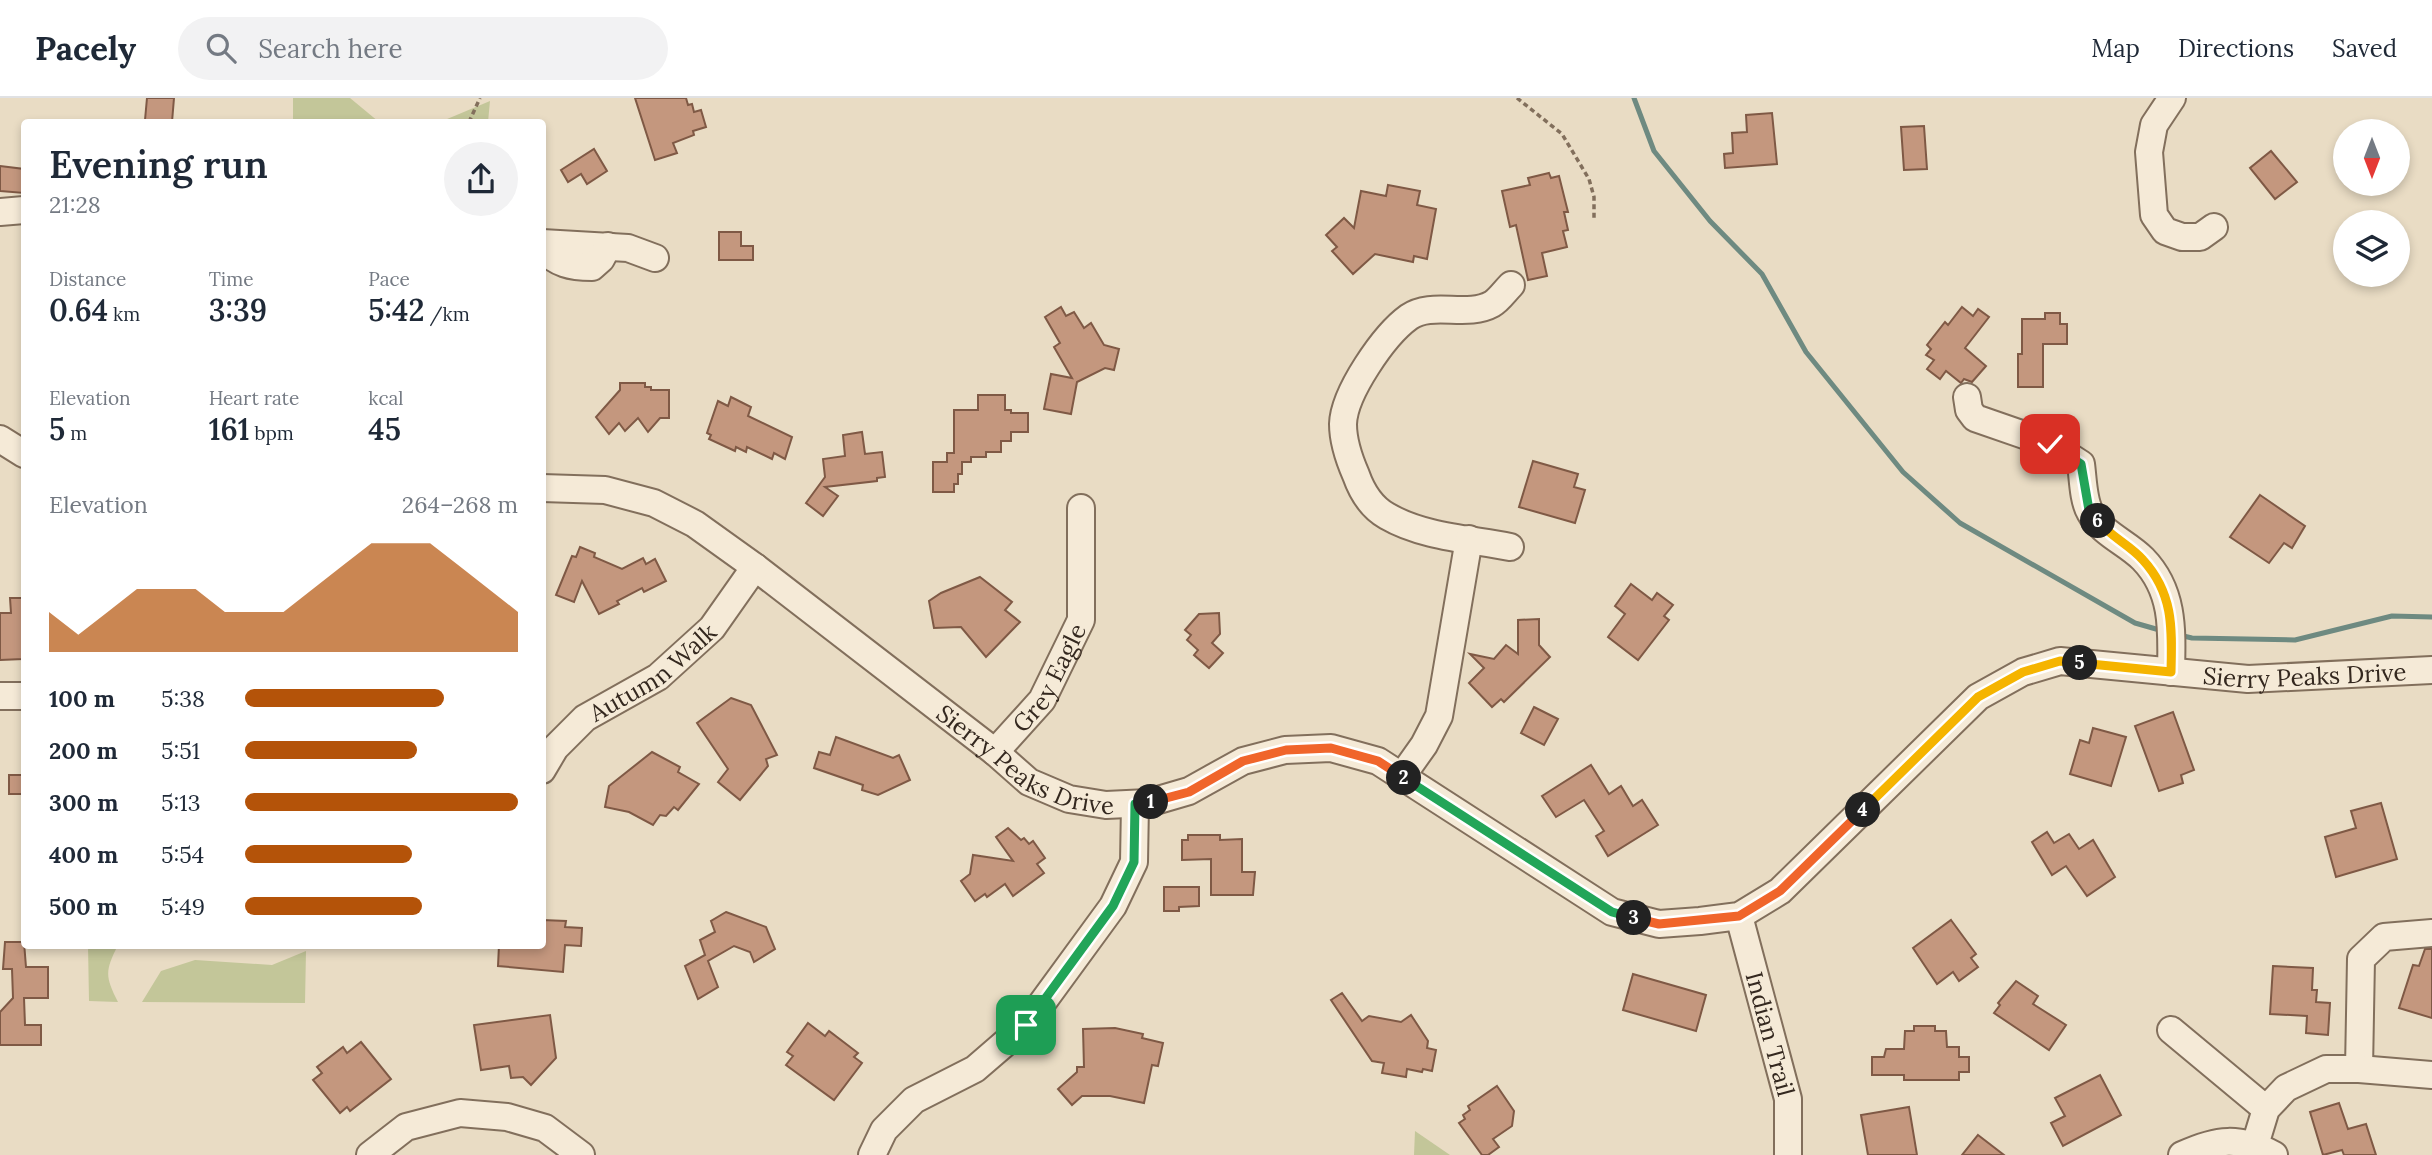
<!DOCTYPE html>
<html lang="en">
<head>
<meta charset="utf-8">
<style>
	body { margin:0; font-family:Lora,serif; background:#f2f2f3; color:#1f2937; height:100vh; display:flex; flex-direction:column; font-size:26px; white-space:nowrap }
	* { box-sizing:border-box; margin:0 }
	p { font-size:23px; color:#747a83 }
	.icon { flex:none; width:38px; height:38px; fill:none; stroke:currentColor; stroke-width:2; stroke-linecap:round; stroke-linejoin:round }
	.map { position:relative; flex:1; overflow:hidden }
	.side { position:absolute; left:21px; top:21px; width:525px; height:830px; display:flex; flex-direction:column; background:#fff; border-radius:7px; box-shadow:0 4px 10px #0003 }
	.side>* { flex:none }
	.needle { width:46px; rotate:180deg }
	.fabs { position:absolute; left:2333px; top:21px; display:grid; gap:14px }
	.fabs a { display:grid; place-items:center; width:77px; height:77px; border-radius:50%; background:#fff; box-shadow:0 4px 10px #0003; font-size:35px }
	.pin { position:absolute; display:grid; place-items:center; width:60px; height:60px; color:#fff; margin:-30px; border-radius:14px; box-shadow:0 4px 10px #0006 }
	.km { position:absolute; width:35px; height:35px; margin:-18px; border-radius:50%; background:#222; color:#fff; font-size:19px; line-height:35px; text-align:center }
	.round { display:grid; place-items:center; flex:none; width:74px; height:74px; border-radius:37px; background:#f2f2f3 }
	.overview { display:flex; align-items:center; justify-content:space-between; height:119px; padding:0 28px }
	h1 { font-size:38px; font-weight:600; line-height:52px }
	.figures { display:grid; grid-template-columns:repeat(3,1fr); gap:10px; height:119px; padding:7px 28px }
	.figures div { display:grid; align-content:center }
	.figures b { font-size:30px; font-weight:600 }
	.figures small { font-size:19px; font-weight:400 }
	.figures p { font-size:19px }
	.chart { height:196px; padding:14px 28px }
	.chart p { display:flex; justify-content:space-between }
	.chart svg { width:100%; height:126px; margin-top:7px; fill:#b45309; opacity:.7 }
	ul { padding:0 28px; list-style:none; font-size:23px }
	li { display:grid; grid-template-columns:112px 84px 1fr; align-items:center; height:52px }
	li i { height:18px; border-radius:9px; background:#b45309 }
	header { display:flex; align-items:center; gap:42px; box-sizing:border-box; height:98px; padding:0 35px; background:#fff; border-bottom:2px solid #e0e1e3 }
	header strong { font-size:33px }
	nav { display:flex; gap:38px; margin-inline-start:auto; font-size:24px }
	.search { width:490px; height:63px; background:#f2f2f3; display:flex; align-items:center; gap:18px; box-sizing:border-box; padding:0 24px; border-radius:38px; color:#747a83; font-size:26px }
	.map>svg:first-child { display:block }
	.green { fill:#c3c699 }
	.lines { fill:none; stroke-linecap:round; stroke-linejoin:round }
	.stream { stroke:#6e8a81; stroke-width:5 }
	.building { fill:#c4977e; stroke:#7f5945; stroke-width:2 }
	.minor-casing { stroke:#826f5c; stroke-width:30 }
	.path { stroke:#826f5c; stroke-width:3.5; stroke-dasharray:5 3.5; stroke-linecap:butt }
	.minor { stroke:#f5ead7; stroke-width:26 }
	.split-1-casing { stroke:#fff; stroke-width:14 }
	.split-2-casing { stroke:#fff; stroke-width:14 }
	.split-3-casing { stroke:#fff; stroke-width:14 }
	.split-4-casing { stroke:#fff; stroke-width:14 }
	.split-5-casing { stroke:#fff; stroke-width:14 }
	.split-6-casing { stroke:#fff; stroke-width:14 }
	.split-7-casing { stroke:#fff; stroke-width:14 }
	.split-1 { stroke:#22a559; stroke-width:9 }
	.split-2 { stroke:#f0652b; stroke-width:9 }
	.split-3 { stroke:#22a559; stroke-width:9 }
	.split-4 { stroke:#f0652b; stroke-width:9 }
	.split-5 { stroke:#f5b400; stroke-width:9 }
	.split-6 { stroke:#f5b400; stroke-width:9 }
	.split-7 { stroke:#22a559; stroke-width:9 }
	.labels { text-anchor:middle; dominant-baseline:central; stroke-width:7; stroke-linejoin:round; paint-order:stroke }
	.street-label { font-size:24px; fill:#34281f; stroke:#f2e7d3 }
</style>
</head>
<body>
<header>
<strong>Pacely</strong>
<div class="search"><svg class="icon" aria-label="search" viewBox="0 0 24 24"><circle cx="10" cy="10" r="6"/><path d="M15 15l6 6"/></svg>Search here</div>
<nav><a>Map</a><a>Directions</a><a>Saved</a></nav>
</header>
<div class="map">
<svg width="2432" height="1057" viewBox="0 0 2432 1057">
	<rect width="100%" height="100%" fill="#e9dcc4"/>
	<g class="green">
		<path d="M293 0H350L379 24H293Z"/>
		<path d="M490 3 488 24H440Z"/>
		<path d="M88 847H118C105 873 105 878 118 904L89 903Z"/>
		<path d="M306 853 305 905 142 904 161 873 195 862 272 867Z"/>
		<path d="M1415 1033 1450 1057H1414Z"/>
	</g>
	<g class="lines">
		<g class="stream">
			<path d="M1634 0 1654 53 1710 123 1762 176 1806 254 1903 374 1960 425 2135 525 2163 533"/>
			<path d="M2179 537 2192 540 2295 542 2392 518 2432 519"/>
		</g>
	</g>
	<g class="building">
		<path d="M147 0H174L172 24H147L145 22Z"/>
		<path d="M635 0H686L688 7 692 6 694 14 701 12 706 29 693 33 694 37 673 45 677 55 655 62Z"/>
		<path d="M1772 15 1777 66 1725 70 1724 56 1733 55 1732 35 1747 34 1746 17Z"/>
		<path d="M1924 28 1927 71 1904 72 1901 29Z"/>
		<path d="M594 51 607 73 587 86 581 76 568 84 561 72Z"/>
		<path d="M2271 53 2297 84 2275 101 2250 70Z"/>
		<path d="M0 68 24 71V95L0 93Z"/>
		<path d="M1549 75 1551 80 1559 78 1568 114H1564L1568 132 1563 133 1567 149 1542 155 1547 178 1528 182 1516 127 1510 129 1502 93 1530 87 1528 80Z"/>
		<path d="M1388 87 1420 93 1417 107 1436 111 1427 161 1414 158 1413 164 1375 156 1353 176 1332 153 1337 149 1326 137 1344 120 1354 130 1361 93 1386 98Z"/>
		<path d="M719 134H741V148H753V162H719Z"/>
		<path d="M1061 209 1066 218 1074 214 1084 230 1091 225 1104 247 1119 251 1114 272 1105 270 1077 284 1071 316 1044 311 1051 276 1072 280 1054 249 1060 245 1045 219Z"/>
		<path d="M1962 209 1973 218 1978 211 1989 219 1965 250 1986 268 1972 284 1964 281 1961 285 1946 273 1940 281 1927 271 1934 262 1926 257 1931 251 1927 247 1945 224 1948 227Z"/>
		<path d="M2045 215H2060V226H2067V246H2043V289H2018V256H2022V221H2045Z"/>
		<path d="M620 285H645V289H651V292H669V320H660L648 334 638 320 625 333 619 325 609 336 596 319 620 292Z"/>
		<path d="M978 297H1005V312H1011V315H1028V334H1011V343H1001V354H986V359H971V364H962V376H958V386H954V394H933V364H947V355H954V312H978Z"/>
		<path d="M731 299 751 309 748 318 792 339 785 361 774 355 772 361 747 349 746 354 736 349 735 353 709 341 711 337 707 335 718 303 728 308Z"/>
		<path d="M862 334 865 356 882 354 885 379 877 380V383L825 389 838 398 823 418 806 405 825 379 823 361 845 358 843 337Z"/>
		<path d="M1533 363 1578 376 1574 389 1585 392 1575 425 1519 409Z"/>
		<path d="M2260 397 2305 428 2292 450 2284 445 2269 465 2230 439Z"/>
		<path d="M580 449 595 455 594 459 622 471 643 460 646 466 655 461 666 483 644 494 642 490 617 503 619 506 599 516 582 483 574 504 556 497 572 458 576 459Z"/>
		<path d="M980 479 1012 504 1005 512 1020 524 986 559 961 529 934 530 929 503 941 495Z"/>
		<path d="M1631 486 1652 502 1657 495 1673 507 1664 518 1669 522 1638 562 1608 539 1625 516 1615 508Z"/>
		<path d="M10 500H24V558L23 561 0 562V515H11Z"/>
		<path d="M1219 515 1220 536 1212 545 1223 555 1209 570 1194 557 1198 552 1187 542 1191 537 1185 532 1199 516Z"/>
		<path d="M1539 521V547L1550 559 1504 604 1501 601 1492 609 1469 585 1484 570 1470 556 1494 561 1506 547 1518 556V522Z"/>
		<path d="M731 600 751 607 777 657 766 661 768 668 740 702 718 684 728 671 697 625Z"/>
		<path d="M1534 609 1558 621 1544 647 1521 635Z"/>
		<path d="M2173 614 2194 672 2181 677 2183 685 2159 693 2135 628Z"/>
		<path d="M2093 630 2126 639 2111 688 2070 676 2080 642 2089 645Z"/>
		<path d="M836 639 893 660 899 657 910 682 878 697 862 692 863 687 814 670 819 654 830 657Z"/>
		<path d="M652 654 680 669 678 674 699 686 678 712 674 709 666 718 660 717 653 727 629 714 605 709 609 688Z"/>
		<path d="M1591 667 1609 696 1621 688 1633 708 1642 702 1658 727 1608 758 1596 738 1604 733 1584 702 1556 719 1542 698Z"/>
		<rect x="9" y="677" width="15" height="19"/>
		<path d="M2381 705 2397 761 2336 779 2325 739 2356 730 2351 713Z"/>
		<path d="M1008 730 1021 742 1024 740 1029 746 1033 743 1045 760 1037 766 1044 775 1013 798 1005 786 987 799 985 796 975 803 961 783 970 776 973 757 1013 763 996 739Z"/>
		<path d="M2047 734 2054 745 2069 736 2079 751 2093 742 2115 779 2087 798 2066 768 2052 777 2032 744Z"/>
		<path d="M1188 737H1220V742L1242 741V774H1255L1253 797H1211V761L1182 762V742H1188Z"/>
		<path d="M1164 789H1199V808L1179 809V813H1164Z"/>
		<path d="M726 814 766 829 775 851 754 864 750 854 734 848 708 863 718 889 698 901 685 868 705 857 700 842 715 834 711 823Z"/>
		<path d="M542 822 566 823 565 829 582 830 581 848 565 847 563 874 498 868 499 847H542Z"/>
		<path d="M1951 822 1976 856 1971 860 1978 869 1959 883 1953 874 1937 886 1913 850Z"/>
		<path d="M5 844H24L26 869H48V900H24L25 927H41V947H0V914L13 900 12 871H3Z"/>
		<path d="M2425 851H2432V920L2399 910 2413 867 2419 868Z"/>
		<path d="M2273 868 2313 870 2312 892H2317L2316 904 2330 905 2328 937 2306 935 2307 918 2270 916Z"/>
		<path d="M1633 876 1706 897 1696 933 1623 912Z"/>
		<path d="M2016 883 2038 898 2033 906 2066 927 2049 952 1994 915 2000 907 1998 905Z"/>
		<path d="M1342 895 1362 923 1369 918 1401 924 1411 917 1428 943 1427 950 1436 952 1432 973 1423 971 1422 974 1407 971 1406 979 1382 975 1384 965 1372 963 1331 902Z"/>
		<path d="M550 917 556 960 531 987 523 979 511 980 509 968 481 972 474 927Z"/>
		<path d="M808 925 825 938 829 933 858 955 854 959 862 965 834 1002 786 967 793 958 787 954Z"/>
		<path d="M1914 928H1935V933H1946L1947 949H1959V959H1969V974H1959V982H1904V977H1872V959H1884L1886 951H1904L1905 933H1914Z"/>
		<path d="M1115 930 1143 936 1142 940 1163 945 1158 968 1152 967 1144 1005 1110 998H1082L1072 1007 1058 991 1077 974V969H1084L1083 931Z"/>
		<path d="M361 944 391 981 350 1013 347 1009 340 1015 313 982 322 975 317 969 343 949 347 955Z"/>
		<path d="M2100 977 2121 1017 2063 1048 2051 1025 2065 1018 2055 1000Z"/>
		<path d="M1497 988 1514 1013 1512 1028 1493 1041 1499 1049 1488 1057H1482L1459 1025 1465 1021 1463 1017 1470 1012 1468 1008Z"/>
		<path d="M2339 1005 2348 1031 2366 1026 2376 1057H2344L2342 1052 2323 1057 2310 1014Z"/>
		<path d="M1909 1009 1917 1057H1868L1861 1017Z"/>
		<path d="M1978 1037 2004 1057H1962Z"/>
	</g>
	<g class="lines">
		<g class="minor-casing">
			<g id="minor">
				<path d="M2172 0 2154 27 2149 54 2154 117 2165 133 2182 139H2200L2214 129"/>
				<path d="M0 114 24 112"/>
				<path d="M542 145 628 150 655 160"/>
				<path d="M542 150C557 166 571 169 592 169L601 161 608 148"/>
				<path d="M1967 299 1969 312 1975 320 2050 346 2081 366C2083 380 2083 402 2090 414 2102 436 2126 444 2143 461 2174 493 2172 532 2171 574"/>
				<path d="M0 341 24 356"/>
				<path id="s1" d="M542 390 605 392 654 405 695 426 755 469 995 654 1029 684 1069 701 1106 707 1148 705 1189 693 1243 663 1285 652 1331 650 1378 663 1612 814 1659 826 1700 823 1739 818 1780 793 1978 599 2023 574 2060 563 2248 581 2432 572"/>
				<path d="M1510 449C1470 441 1423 439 1387 418 1371 409 1362 394 1356 377 1349 361 1343 343 1343 326 1344 295 1384 237 1409 219 1432 203 1467 220 1492 206 1499 202 1505 193 1511 187"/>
				<path d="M0 598H24"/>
				<path id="s2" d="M995 654 1042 602 1081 522V410"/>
				<path id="s3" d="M542 672 555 650 585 620 658 579 712 530 755 469"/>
				<path d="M1402 678 1424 647 1439 618 1469 441"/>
				<path id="s4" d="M1739 818 1788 1001V1057"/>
				<path d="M2171 932 2266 1011"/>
				<path d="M2359 971 2361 861 2384 839 2432 835"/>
				<path d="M2255 1047 2266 1011 2286 990 2326 971H2359L2432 977"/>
				<path d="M370 1057 406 1029 460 1015 507 1019 545 1030 581 1057"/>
				<path d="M872 1057 884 1032 914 1002 975 971 1026 927 1113 808 1134 764 1135 706"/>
				<path d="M2182 1057C2217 1041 2239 1038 2274 1057"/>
			</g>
		</g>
		<g class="path">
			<path d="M1517 0 1562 36 1589 81 1594 99V120"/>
			<path d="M469 24 480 0"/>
		</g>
		<use href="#minor" class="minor"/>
	</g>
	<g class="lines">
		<g class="split-1-casing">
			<path id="split-1" d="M1026 927 1113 808 1134 764 1135 706 1151 704"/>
		</g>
		<g class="split-2-casing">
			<path id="split-2" d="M1151 704 1189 694 1243 663 1286 652 1331 650 1378 663 1404 680"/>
		</g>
		<g class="split-3-casing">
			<path id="split-3" d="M1404 680 1612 814 1634 820"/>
		</g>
		<g class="split-4-casing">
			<path id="split-4" d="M1634 820 1659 826 1739 818 1780 793 1863 712"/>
		</g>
		<g class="split-5-casing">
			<path id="split-5" d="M1863 712 1978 599 2023 574 2060 563 2080 565"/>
		</g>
		<g class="split-6-casing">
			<path id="split-6" d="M2080 565 2171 574C2172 531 2174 496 2143 462 2130 447 2111 439 2098 423"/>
		</g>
		<g class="split-7-casing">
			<path id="split-7" d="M2050 346 2081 366 2089 412 2098 423"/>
		</g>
		<use href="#split-1" class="split-1"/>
		<use href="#split-2" class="split-2"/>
		<use href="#split-3" class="split-3"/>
		<use href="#split-4" class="split-4"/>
		<use href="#split-5" class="split-5"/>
		<use href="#split-6" class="split-6"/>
		<use href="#split-7" class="split-7"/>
	</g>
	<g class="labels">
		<g class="street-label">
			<text stroke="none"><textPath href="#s3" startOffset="150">Autumn Walk</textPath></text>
			<text stroke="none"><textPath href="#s1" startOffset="2016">Sierry Peaks Drive</textPath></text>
			<text stroke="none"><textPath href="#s2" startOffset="93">Grey Eagle</textPath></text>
			<text stroke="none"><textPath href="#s1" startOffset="569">Sierry Peaks Drive</textPath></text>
			<text stroke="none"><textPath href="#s4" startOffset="122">Indian Trail</textPath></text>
		</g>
	</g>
</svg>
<div class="fabs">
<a><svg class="needle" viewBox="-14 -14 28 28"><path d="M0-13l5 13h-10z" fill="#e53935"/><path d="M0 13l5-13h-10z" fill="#747a83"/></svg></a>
<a><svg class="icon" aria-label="layers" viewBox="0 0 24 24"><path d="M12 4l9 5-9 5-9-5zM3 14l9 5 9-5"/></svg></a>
</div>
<div class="pin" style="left:1026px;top:927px;background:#1e9e55"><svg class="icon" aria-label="arrive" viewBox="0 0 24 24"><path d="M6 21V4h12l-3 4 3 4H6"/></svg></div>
<div class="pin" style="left:2050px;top:346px;background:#d93025"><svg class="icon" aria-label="check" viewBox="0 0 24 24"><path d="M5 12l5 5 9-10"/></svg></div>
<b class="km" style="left:1151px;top:704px">1</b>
<b class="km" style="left:1404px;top:680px">2</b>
<b class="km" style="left:1634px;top:820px">3</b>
<b class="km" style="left:1863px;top:712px">4</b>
<b class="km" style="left:2080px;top:565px">5</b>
<b class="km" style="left:2098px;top:423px">6</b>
<section class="side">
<div class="overview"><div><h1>Evening run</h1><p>21:28</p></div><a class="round"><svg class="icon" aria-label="share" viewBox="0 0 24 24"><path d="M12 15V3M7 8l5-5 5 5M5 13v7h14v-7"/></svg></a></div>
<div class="figures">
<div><p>Distance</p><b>0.64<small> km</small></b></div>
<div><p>Time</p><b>3:39</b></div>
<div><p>Pace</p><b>5:42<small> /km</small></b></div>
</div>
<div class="figures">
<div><p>Elevation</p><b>5<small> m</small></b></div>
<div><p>Heart rate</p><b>161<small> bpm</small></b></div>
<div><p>kcal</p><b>45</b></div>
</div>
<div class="chart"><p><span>Elevation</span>264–268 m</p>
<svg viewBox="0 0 160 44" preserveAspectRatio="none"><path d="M0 44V30L10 38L20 30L30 22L40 22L50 22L60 30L70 30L80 30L90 22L100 14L110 6L120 6L130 6L140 14L150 22L160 30V44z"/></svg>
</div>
<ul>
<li><b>100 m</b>5:38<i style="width:73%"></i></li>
<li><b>200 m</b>5:51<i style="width:63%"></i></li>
<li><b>300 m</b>5:13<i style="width:100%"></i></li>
<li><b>400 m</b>5:54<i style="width:61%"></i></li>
<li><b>500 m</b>5:49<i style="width:65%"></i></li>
</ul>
</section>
</div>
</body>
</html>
